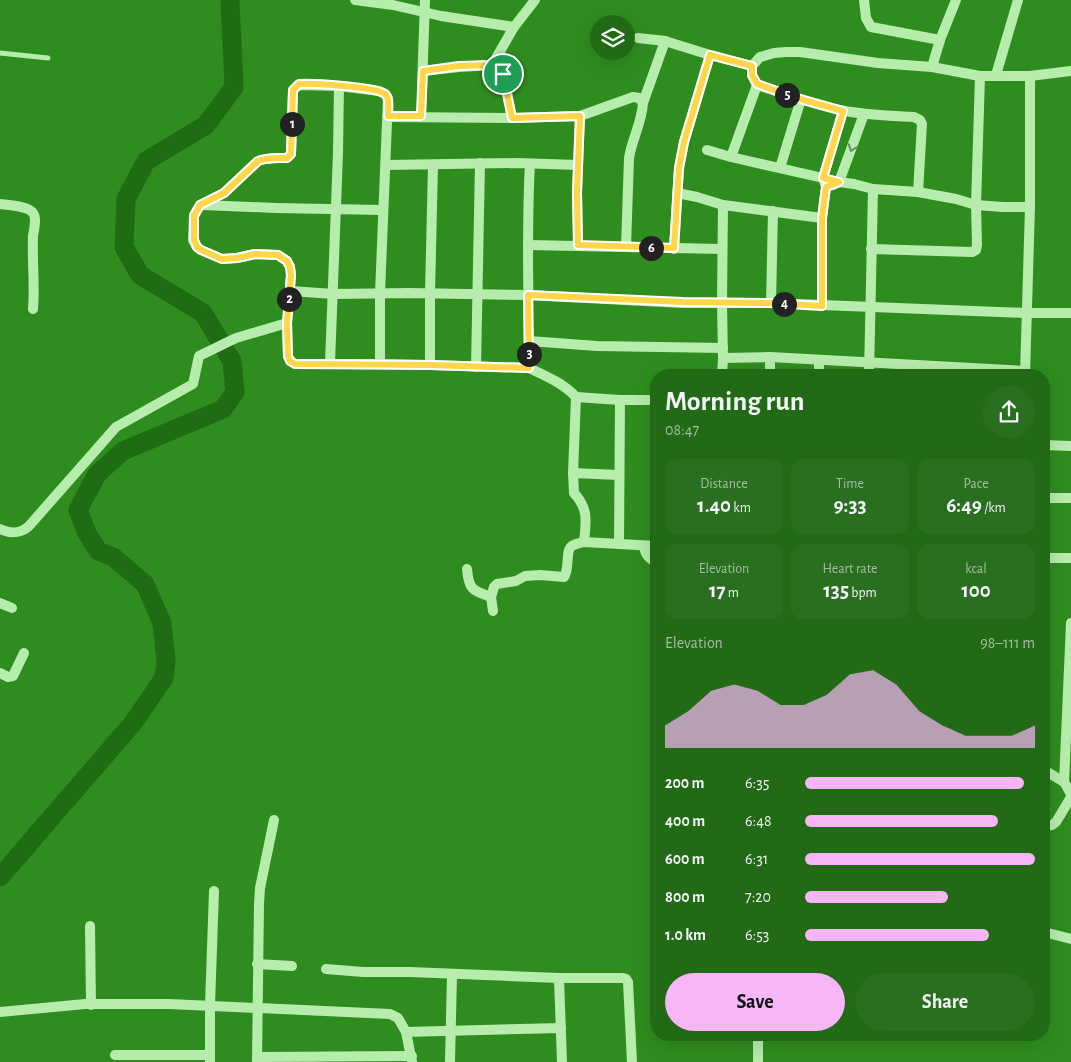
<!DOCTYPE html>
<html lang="en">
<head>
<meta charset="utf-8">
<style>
	body { margin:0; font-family:"Alegreya Sans",sans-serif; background:#2a6f1f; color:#f1f3f6; height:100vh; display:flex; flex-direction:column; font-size:19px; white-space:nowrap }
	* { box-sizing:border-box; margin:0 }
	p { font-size:16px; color:#a2bfa1 }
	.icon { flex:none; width:28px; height:28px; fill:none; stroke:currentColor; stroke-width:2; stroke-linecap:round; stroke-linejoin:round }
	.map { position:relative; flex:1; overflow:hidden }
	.side { position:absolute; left:650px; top:369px; width:400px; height:672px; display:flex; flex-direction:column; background:#226a16; border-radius:20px; box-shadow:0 5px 20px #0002 }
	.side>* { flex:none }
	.tools { position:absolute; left:590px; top:15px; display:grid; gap:10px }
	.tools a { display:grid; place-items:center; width:45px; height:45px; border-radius:50%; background:#226a16; box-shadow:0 5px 20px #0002; font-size:25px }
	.pin { position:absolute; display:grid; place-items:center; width:42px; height:42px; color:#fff; margin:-21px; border:2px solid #fff; border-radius:50%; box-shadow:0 1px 5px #0007 }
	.km { position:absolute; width:25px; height:25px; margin:-12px; border-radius:50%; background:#222; color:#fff; font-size:14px; line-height:25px; text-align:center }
	.round { display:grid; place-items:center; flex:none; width:52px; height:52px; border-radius:26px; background:#2a6f1f }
	.head { display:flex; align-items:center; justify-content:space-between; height:85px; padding:0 15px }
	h1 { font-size:28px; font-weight:700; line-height:38px }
	.metrics { display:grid; grid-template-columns:repeat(3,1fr); gap:8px; height:85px; padding:5px 15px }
	.metrics div { display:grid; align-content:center; border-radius:12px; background:#2a6f1f; text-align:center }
	.metrics b { font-size:21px; font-weight:700 }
	.metrics small { font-size:14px; font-weight:400 }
	.metrics p { font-size:14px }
	.chart { height:140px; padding:10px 15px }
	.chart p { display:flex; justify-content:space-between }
	.chart svg { width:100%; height:90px; margin-top:5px; fill:#f6b6f8; opacity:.7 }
	.cta { display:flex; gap:10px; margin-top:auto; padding:10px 15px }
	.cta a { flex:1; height:58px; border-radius:30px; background:#f6b6f8; color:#111; font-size:20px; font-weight:700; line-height:58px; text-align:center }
	.cta a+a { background:#2a6f1f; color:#f1f3f6 }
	ul { padding:0 15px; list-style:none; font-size:16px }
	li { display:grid; grid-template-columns:80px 60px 1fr; align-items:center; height:38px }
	li i { height:12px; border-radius:6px; background:#f6b6f8 }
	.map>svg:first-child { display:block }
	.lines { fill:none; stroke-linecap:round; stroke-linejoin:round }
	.river { stroke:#206c14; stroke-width:19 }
	.service { stroke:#b6ecac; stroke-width:5 }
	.minor { stroke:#b6ecac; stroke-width:10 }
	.oneway { stroke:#6c8966 }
	.route-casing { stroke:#fff; stroke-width:10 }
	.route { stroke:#ffd54a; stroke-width:6 }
</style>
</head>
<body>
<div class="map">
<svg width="1071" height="1062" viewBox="0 0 1071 1062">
	<rect width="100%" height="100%" fill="#2e8d1e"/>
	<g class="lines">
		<path class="river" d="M0 877 133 723 164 678 166 661 162 623 145 584 113 557 98 551 87 533 78 510 97 474 123 451 223 409 235 392 232 361 203 313 140 275 124 247 126 199 146 161 206 125 234 87 230 0"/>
		<path class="service" d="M0 53 48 58"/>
		<g class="minor">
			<path d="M355 0 393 5 441 16 514 27"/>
			<path d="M864 0 866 18 871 27 940 40"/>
			<path d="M638 38 665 41 710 55 752 66V75L757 85C786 94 815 105 845 111 868 115 891 116 914 117L920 120 922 124 918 192"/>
			<path d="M492 65 514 27 535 0"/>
			<path d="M752 66 760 57 774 53 786 52H800L878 63 932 67 980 76H1030L1071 71"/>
			<path d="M932 67 940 40 956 0"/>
			<path d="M423 71 459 67 492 65 498 68 503 74 512 118"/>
			<path d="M996 75 1018 0"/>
			<path d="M388 117 512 118 580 116"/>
			<path d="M421 117 425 0"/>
			<path d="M707 150 731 157 823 178 839 182 854 184 873 189 869 375"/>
			<path d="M731 157 757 85"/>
			<path d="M530 164C526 232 529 300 529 368 546 376 563 383 576 397"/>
			<path d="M386 165 517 163 578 165"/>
			<path d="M780 168 801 99"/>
			<path d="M823 178 843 111"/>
			<path d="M833 185 839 182 864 114"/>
			<path d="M873 189 918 192 956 199 976 205 1003 207H1030"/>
			<path d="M677 193 697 197 723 205 822 218"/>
			<path d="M0 204C8 205 29 206 33 213 37 218 34 229 33 236 32 260 35 285 33 309"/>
			<path d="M202 205 276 208 383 210"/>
			<path d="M528 245 722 249"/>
			<path d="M578 245 577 192 580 116 633 97 639 98 643 103"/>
			<path d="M626 247 629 158C632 139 642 122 643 103L665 41"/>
			<path d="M674 249 679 168 684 142 710 55"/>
			<path d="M871 249 972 252 976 250 977 245 976 205 980 76"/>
			<path d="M290 291 334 294 409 293 528 295 683 303H771L1026 313H1071"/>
			<path d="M771 303 773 211"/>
			<path d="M822 306V218L826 187 823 178"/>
			<path d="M529 341 597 346 723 348"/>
			<path d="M723 358 770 357 1025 371"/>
			<path d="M330 363 338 153 339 86"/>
			<path d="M380 364H295L291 361 288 357 287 323 291 275 290 267 287 261 278 255 255 254 237 258 222 259 201 250 197 247 193 240 194 215 200 205 224 193 258 161C267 157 277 158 287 158L291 154 293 90 299 85 339 86 379 91 385 94 388 98 380 293V364L430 365 529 368"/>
			<path d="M430 365V293L433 165"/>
			<path d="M476 367 480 163"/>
			<path d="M722 375 723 358 722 303 723 205"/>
			<path d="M770 375V357"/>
			<path d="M819 375V360"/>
			<path d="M1025 375 1030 207V76"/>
			<path d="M1044 445 1071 446"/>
			<path d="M573 473 619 475"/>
			<path d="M1044 498H1071"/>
			<path d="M0 529C11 534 20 534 29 526L116 427 193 384 199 356 236 338 287 323"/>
			<path d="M584 542C586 522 589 509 574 493L573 473 576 397 620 400H656"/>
			<path d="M619 544 620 400"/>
			<path d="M644 546C645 554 648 558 656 562"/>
			<path d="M1044 558H1071"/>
			<path d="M467 569C469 590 472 590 491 597"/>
			<path d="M0 603 12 608"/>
			<path d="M493 611 491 597 494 587 497 584 516 581 525 576 540 575 564 577C570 569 565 550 572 546 575 544 580 543 584 542L656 546"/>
			<path d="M0 673 8 677 13 676 24 653"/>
			<path d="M1044 770 1064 782 1071 794"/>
			<path d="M1064 782 1071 623"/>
			<path d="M1044 826 1052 825 1056 822 1071 797"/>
			<path d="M90 926 91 1005"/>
			<path d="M1044 932 1071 939"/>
			<path d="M257 964 292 966"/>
			<path d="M326 969 363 972H410L559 978 562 1062"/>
			<path d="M559 978H623L626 979 628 982 632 1062"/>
			<path d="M0 1012 85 1004H169L390 1014 398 1018 406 1032 412 1062"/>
			<path d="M406 1032 561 1028"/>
			<path d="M115 1055H210"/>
			<path d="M257 1057 412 1056"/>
			<path d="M210 1062V1005L214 891"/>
			<path d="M257 1062 259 904 260 888 274 820"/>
			<path d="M450 1062 452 974"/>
			<path d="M758 1062V1038"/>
		</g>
	</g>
	<defs><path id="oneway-chevron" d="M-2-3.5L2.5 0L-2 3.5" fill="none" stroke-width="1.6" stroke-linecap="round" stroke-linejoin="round" transform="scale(1.25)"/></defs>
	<use class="oneway" href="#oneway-chevron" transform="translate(852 148) rotate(110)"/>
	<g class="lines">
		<g class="route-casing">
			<path id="route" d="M710 55 752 66V75L757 84 800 99 843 111 823 178 839 182 826 187 822 218V306L771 303 683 302 528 295 529 368 430 365 295 364 290 361 288 356 287 323 291 275 290 267 287 261 278 255 255 254 237 258 222 259 201 250 197 247 194 240V216L200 205 224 193 258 161C267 157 277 158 287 158L291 154 293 90 299 84C311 83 377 87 385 94 390 98 388 110 388 116H421L423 71 459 66 492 65 498 68 503 74 512 118 580 116 577 192 578 245 674 248 679 168 684 142Z"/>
		</g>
		<use href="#route" class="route"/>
	</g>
</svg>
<div class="tools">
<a><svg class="icon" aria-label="layers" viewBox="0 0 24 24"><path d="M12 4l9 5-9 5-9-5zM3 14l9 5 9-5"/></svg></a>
</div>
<div class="pin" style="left:503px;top:74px;background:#1e9e55"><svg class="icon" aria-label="arrive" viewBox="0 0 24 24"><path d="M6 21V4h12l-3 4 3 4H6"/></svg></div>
<b class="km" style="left:292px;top:124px">1</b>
<b class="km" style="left:289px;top:299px">2</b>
<b class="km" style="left:529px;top:354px">3</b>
<b class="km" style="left:784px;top:304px">4</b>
<b class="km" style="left:787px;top:95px">5</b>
<b class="km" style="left:651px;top:248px">6</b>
<section class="side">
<div class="head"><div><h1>Morning run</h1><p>08:47</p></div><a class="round"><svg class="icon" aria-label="share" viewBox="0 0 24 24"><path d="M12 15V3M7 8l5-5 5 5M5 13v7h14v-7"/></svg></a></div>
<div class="metrics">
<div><p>Distance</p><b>1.40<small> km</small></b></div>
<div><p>Time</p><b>9:33</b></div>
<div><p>Pace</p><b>6:49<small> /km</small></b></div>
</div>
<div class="metrics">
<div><p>Elevation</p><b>17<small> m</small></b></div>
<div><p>Heart rate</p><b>135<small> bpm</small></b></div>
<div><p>kcal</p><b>100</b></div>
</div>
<div class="chart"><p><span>Elevation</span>98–111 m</p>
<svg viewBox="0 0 160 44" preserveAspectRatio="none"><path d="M0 44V33L10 26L20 16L30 13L40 16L50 23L60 23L70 18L80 8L90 6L100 13L110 26L120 33L130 38L140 38L150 38L160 33V44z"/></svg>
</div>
<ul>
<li><b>200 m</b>6:35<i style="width:95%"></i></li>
<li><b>400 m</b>6:48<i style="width:84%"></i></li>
<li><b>600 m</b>6:31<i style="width:100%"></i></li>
<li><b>800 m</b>7:20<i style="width:62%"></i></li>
<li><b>1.0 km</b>6:53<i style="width:80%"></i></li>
</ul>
<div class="cta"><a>Save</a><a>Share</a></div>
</section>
</div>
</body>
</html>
